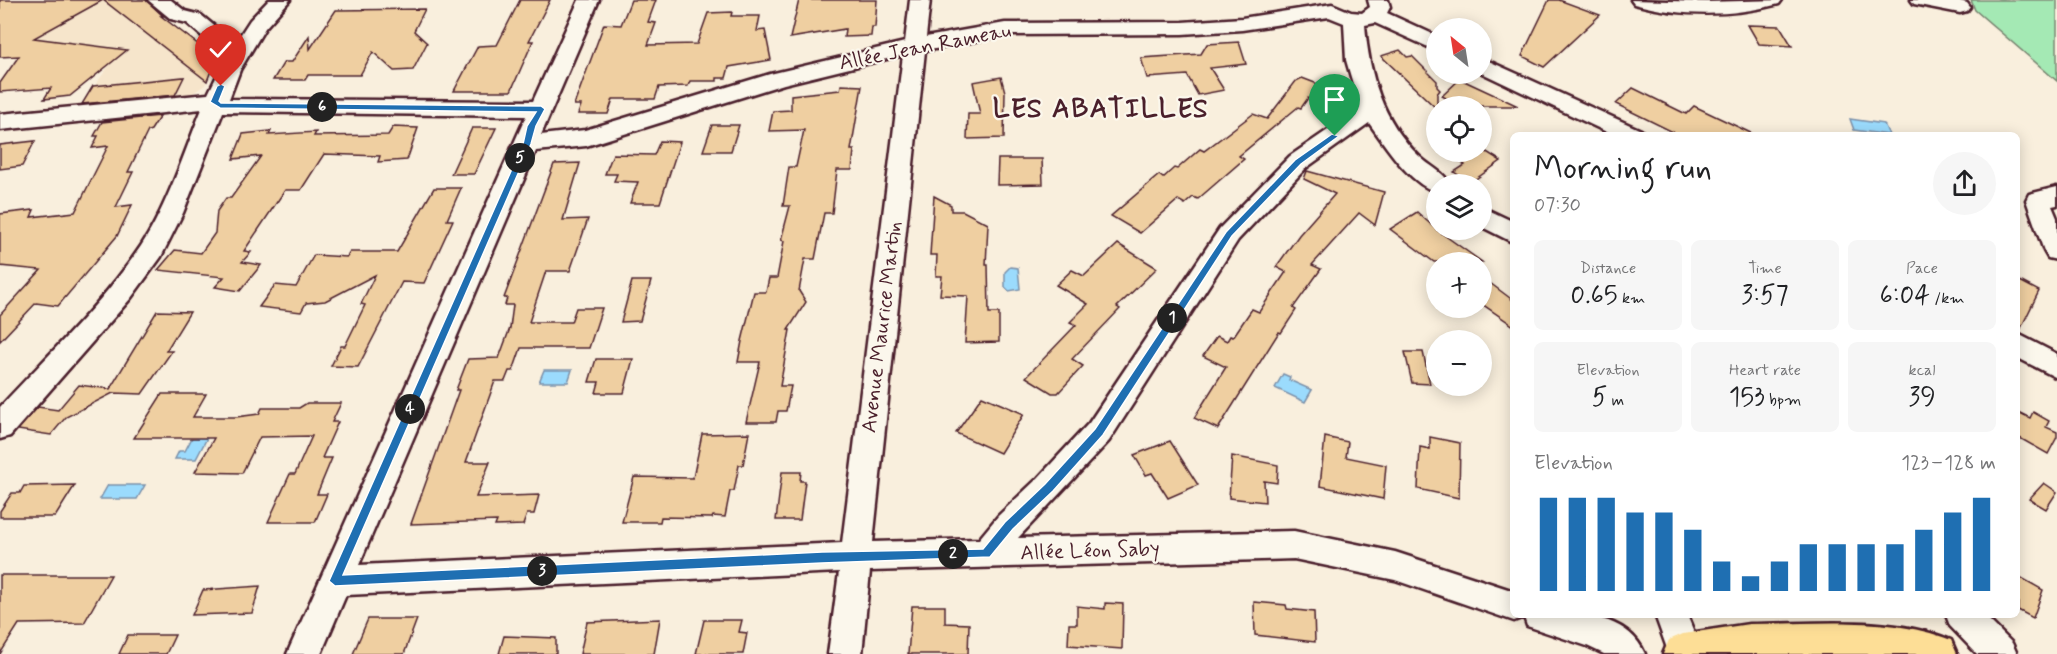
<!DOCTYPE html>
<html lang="en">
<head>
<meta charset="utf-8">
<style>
	body { margin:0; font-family:Mynerve,sans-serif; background:#f6f6f6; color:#202124; height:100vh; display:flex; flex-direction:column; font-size:22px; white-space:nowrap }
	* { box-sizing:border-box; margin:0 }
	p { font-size:20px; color:#757577 }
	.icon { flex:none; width:33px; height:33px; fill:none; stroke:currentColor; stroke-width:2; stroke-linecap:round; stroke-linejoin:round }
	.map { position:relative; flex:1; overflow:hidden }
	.panel { position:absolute; left:1510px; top:132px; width:510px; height:486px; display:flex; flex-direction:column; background:#fff; border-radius:9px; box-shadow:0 3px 15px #0003 }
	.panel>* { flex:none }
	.needle { width:39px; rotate:330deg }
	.buttons { position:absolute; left:1426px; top:18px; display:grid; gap:12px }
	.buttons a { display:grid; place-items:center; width:66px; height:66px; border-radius:50%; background:#fff; box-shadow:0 3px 15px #0003; font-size:30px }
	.pin { position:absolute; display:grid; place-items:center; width:51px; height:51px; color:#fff; margin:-62px -26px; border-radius:50% 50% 50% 0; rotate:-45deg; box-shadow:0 0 6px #0007 }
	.pin .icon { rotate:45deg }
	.km { position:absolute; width:30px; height:30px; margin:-15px; border-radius:50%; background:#222; color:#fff; font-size:16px; line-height:30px; text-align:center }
	.round { display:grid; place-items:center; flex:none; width:63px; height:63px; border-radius:32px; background:#f6f6f6 }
	.summary { display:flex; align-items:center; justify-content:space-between; height:102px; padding:0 24px }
	h1 { font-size:33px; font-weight:600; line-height:45px }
	.metrics { display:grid; grid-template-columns:repeat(3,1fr); gap:9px; height:102px; padding:6px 24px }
	.metrics div { display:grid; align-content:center; border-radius:9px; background:#f6f6f6; text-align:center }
	.metrics b { font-size:26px; font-weight:600 }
	.metrics small { font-size:16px; font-weight:400 }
	.metrics p { font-size:16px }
	.chart { height:168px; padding:12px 24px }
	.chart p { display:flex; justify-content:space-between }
	.chart svg { width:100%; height:108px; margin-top:6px; stroke:#1f6fb2; stroke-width:6 }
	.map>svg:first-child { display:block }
	.built { fill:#f6e5cb }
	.green { fill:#a4e9b4; stroke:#778470; stroke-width:1.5 }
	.water { fill:#9bdbfd; stroke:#7b90a9; stroke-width:1.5 }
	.building { fill:#efcfa1; stroke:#4a1f2b; stroke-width:1.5 }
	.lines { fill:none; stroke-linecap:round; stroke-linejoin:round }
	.minor-casing { stroke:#4a1f2b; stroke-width:5 }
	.major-casing { stroke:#4a1f2b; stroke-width:5 }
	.minor { fill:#fbf7ec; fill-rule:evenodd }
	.major { fill:#fdde96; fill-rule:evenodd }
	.route { fill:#1f6fb2; stroke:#fff; stroke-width:1.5 }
	.labels { text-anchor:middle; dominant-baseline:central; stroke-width:4.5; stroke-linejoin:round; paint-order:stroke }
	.street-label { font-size:21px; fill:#4a1f2b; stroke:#fbf7ec }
	.district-label { font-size:27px; font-weight:bold; letter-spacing:1.5px; fill:#4a1f2b; stroke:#fbf7ec }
</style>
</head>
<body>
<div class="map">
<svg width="2057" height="654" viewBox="0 0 2057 654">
	<rect width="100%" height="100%" fill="#f9efdd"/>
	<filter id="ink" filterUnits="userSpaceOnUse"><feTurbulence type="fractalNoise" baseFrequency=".0167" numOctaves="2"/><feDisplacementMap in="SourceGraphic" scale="12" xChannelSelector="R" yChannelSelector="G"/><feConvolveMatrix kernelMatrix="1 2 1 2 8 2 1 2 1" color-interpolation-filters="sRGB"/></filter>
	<g filter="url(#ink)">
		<path class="built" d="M79 0H140L213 56 215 62 205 85 193 93 81 105 111 63 0 42Z"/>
		<path class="green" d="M1971 0H2057V81L1975 10Z"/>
		<g class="water">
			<path d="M1850 119 1884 124 1889 135 1854 130Z"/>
			<path d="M1010 267 1018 268 1020 289 1009 291 1005 287V272Z"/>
			<path d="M544 370H572L568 382H539Z"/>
			<path d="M1283 374 1290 377 1289 380 1312 390 1305 402 1275 388Z"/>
			<path d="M193 436H208L196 459H175L179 451H185Z"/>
			<path d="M108 485H145L137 499H100Z"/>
		</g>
		<g class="building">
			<path d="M0 0H146L163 16H161L216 58 207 81 103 0 34 38 127 50 70 96 44 99 51 88 0 92V83L19 56 0 57Z"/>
			<path d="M520 0H550L529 41H533L511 91H454L478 46 497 45Z"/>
			<path d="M631 0H656L648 22 656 23 648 45 697 44 708 13 732 12 731 16H760L757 31 765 30 771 60 729 67 726 78H717V81H690L688 86 659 87 655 99H613L608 114H578L581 105H574L604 24 621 25Z"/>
			<path d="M799 0H877L875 27H872L871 36 844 37 845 29 790 38Z"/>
			<path d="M1549 0H1559L1600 15 1544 67 1522 56Z"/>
			<path d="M425 9 414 31 427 43 413 70 394 71 373 52 360 75H308L305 80H273L284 62H292L309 36 310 49 336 10Z"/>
			<path d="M1748 25 1780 26 1792 46 1759 44Z"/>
			<path d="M1239 42 1246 64 1210 68 1224 90 1198 95 1187 75 1147 78 1141 58 1201 54 1207 44Z"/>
			<path d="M1400 50 1407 57 1412 56 1437 81V87L1440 90 1437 94V109L1381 56Z"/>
			<path d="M184 77 175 95 82 104 93 86Z"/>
			<path d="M1001 77 1005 92 1004 138 967 139 968 114H980L973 82Z"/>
			<path d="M1302 78 1349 96 1346 107 1308 98 1301 108 1298 107 1239 156 1244 159 1198 199 1193 197 1185 204 1178 200 1140 233 1111 216 1159 175 1163 178 1174 168 1177 169 1200 149 1204 151 1253 114 1267 119 1296 81Z"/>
			<path d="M1460 79 1518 106H1462L1442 96Z"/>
			<path d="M841 85 862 86 851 150H854L852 170H837L832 213H824L815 259H805L799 291 806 302 788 330H790L780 386H791L786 411H778L776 422H746L760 362H738L742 341 754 292H766L769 278H777L784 241 781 240 790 206H783L789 167H796L804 130 769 131 773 111 791 110V95L840 90Z"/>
			<path d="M1633 88 1686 114 1694 106 1755 135H1679L1616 104Z"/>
			<path d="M160 116 151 130 148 131 128 172H133L116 207 132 205 117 236 58 306 36 303 0 341V315L41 270 0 266V214L34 210 31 217 75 212 108 146 92 148 98 136H94L102 122Z"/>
			<path d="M712 125H739L731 151H703Z"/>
			<path d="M393 127 418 128 407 160 378 162 380 156 324 154 301 190H285L244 251 251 252 242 262 261 265 240 291 215 287 224 277 158 270 175 250 201 253 215 233 217 211 226 198H231L261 156 233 159 243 134 271 131 269 135 316 132 314 136 388 135Z"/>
			<path d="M472 128H496L474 174H451Z"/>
			<path d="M35 141 22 166 0 169V145Z"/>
			<path d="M660 141 680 142 660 203H630L638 182 614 181 617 174H605L613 154 654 155Z"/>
			<path d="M1482 149 1501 161 1470 183 1454 172 1465 165 1459 161 1473 152H1482Z"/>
			<path d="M998 159H1042L1043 184 997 185Z"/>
			<path d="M580 163 563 220 588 219 570 271H546L529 322H571L576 308H602L589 348H521L513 371H509L505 381H495L466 462H490L476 497 539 495 534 514H527L523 525 495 526 497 521 411 524 459 390H456L468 359 499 358 510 328 513 305H505L507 298H504L554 164Z"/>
			<path d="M1307 171 1384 192 1375 225 1359 213 1312 265 1321 269 1293 308 1296 310 1281 333 1279 332 1218 429 1194 418 1226 367 1203 356 1217 336 1227 341 1230 336 1233 337 1252 309 1259 312 1286 272 1276 267 1299 235 1335 194 1304 179Z"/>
			<path d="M434 188H461L447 220H453L424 283 402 282 358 367 331 366 341 346H345L365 305 361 304 375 275 325 301 306 303 301 312 259 307 275 285 296 287 314 255 347 257 350 252H397Z"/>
			<path d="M934 196 951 205V211H963L988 224 986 265H988L989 313H999V342L965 343 968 296 940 295 942 276H936L937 255H930Z"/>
			<path d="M1417 212 1437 230 1482 262H1434L1390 229Z"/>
			<path d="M1118 244 1157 268 1117 307 1120 309 1072 359 1083 366 1058 393H1052L1026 377 1076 325 1070 322 1088 304 1056 285 1072 270 1084 276Z"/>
			<path d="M1482 277 1514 301V326L1482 304Z"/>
			<path d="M2018 280 2039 291 2019 332H2018Z"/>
			<path d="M632 281H651L640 321 621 322Z"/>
			<path d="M157 311 190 312 166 351H172L142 394 113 393 66 417 51 435 18 430 38 407 58 410 79 385 110 389Z"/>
			<path d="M1405 352H1423L1430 384 1412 383Z"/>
			<path d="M596 359H633L624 393H596L599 382H589Z"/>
			<path d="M162 394H206L193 417H236L259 414 262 408H299L307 403H341L332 422H338L322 458H332L317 494H327L315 522H268L290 474H295L312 436 260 437 242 473 195 472 214 438H134Z"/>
			<path d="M982 396 1024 414 1000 453 956 433Z"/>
			<path d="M2018 412 2030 418 2033 412 2049 421 2046 427 2057 432V437L2048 454 2018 437Z"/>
			<path d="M749 433 743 465H739L734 491H730L725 517 713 516 712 518 661 517 660 522H622L634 477 693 478 702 434Z"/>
			<path d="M1325 437 1348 442 1346 457 1386 465 1383 499 1320 486Z"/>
			<path d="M1430 437 1460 443 1459 498 1418 489 1420 447 1430 449Z"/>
			<path d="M1170 441 1198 485 1168 498 1152 473 1146 475 1134 455Z"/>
			<path d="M1232 456 1278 465 1277 483 1264 481 1265 502 1229 498Z"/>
			<path d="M782 472H801L800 481H805L800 520H776Z"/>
			<path d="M2044 483 2057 492 2046 509 2029 499Z"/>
			<path d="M75 485 55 517H0V511L12 493H20L24 486Z"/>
			<path d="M0 575H111L84 623 19 624 0 654Z"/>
			<path d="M2018 576 2043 590 2033 618 2018 610Z"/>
			<path d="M260 586 252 613 192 615 203 590Z"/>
			<path d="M1254 602 1286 605 1287 609 1314 612 1315 642 1255 635Z"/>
			<path d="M1105 603 1123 604 1122 649 1068 645 1069 624H1077V606L1105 609Z"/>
			<path d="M912 606H945V623L969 624 968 654H908Z"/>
			<path d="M368 619H417L404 654H353Z"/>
			<path d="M660 619 654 654H580L587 622Z"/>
			<path d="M704 620H742L739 632 747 633 743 654H696Z"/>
			<path d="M128 635H175L166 654H119Z"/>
			<path d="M504 636 556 638V654H499Z"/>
		</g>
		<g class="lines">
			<g class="minor-casing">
				<g id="minor">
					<path d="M148 0H171L185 11 201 15 235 43 250 20 269 0H290L265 28 240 70 229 99 533 101 579 0H599L541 135 585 130 770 74 905 42 910 0H930L926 37 1005 23 1182 22 1242 18 1332 4 1351 12 1362 13 1370 7 1368 0H1388L1390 7 1387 13 1437 36V51L1375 23 1365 25C1369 75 1382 120 1419 156 1429 166 1444 172 1450 184H1437V192C1409 184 1386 146 1369 123L1306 168 1238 240 1109 441 1018 538 1294 531 1395 552 1514 591V615C1557 615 1624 605 1645 654H1604L1587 646 1527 626 1524 617 1514 621 1395 580 1294 559 870 571 862 654H828L839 572 346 595 321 654H287L526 116 223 112 183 213 161 257 131 298 10 436 0 439V407C48 355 101 305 141 246 167 207 184 153 202 109L0 130V114L208 94 226 57 187 23 171 19ZM1329 17 1344 23 1346 60 1360 108 1290 156 1220 228 1089 423 1038 478 998 516 979 539 873 542 925 51 1005 35 1182 34 1242 30ZM903 55 842 543 359 565 536 151 586 146 784 84Z"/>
					<path d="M1631 0 1706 2 1782 0 1779 4C1730 17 1683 17 1634 4Z"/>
					<path d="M1911 0H1956L1967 3 1970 7 1967 11 1960 13 1914 4Z"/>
					<path d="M1482 58 1641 130 1645 135H1613L1482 73Z"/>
					<path d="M2057 187V205L2052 206 2057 218V260L2048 258 2044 251 2026 200 2029 194Z"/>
					<path d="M1482 207 1514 222V243L1482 227Z"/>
					<path d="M2018 334 2057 354V378L2018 358Z"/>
					<path d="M1655 615H1687L1703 654H1669Z"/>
					<path d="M1946 615H1984L2012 643 2017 654H1977L1950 626Z"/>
				</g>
			</g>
			<g class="major-casing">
				<path id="major" d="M1749 624C1815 624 1889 615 1951 640L1957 654H1663L1669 640 1683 634Z"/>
			</g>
			<use href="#minor" class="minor"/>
			<use href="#major" class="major"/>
		</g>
	</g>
	<path class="route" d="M221 84 225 86 219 101 221 103 541 106 545 109 536 126 531 144 343 575 822 552 983 549 1005 522 1045 484 1095 429 1226 232 1295 160 1332 134 1339 136 1301 164 1232 236 1103 435 1053 491 1013 529 990 557 822 563 335 586 329 581 523 144 527 126 536 112 220 108 210 102 217 86Z"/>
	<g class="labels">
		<g class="street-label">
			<text transform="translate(925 47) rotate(-11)">Allée Jean Rameau</text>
			<text transform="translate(882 327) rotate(-83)">Avenue Maurice Martin</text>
			<text transform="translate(1090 551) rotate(-2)">Allée Léon Saby</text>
		</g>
		<g class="district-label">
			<text x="1101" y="109">LES ABATILLES</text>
		</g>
	</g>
</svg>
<div class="buttons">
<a><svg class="needle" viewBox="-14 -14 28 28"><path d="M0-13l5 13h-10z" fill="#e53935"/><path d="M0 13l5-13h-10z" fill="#757577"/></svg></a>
<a><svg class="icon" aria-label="locate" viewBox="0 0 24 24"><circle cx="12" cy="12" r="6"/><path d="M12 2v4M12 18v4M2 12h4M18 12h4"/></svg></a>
<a><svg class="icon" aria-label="layers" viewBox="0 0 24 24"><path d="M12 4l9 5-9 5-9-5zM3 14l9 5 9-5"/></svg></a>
<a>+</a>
<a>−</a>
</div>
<div class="pin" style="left:1335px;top:136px;background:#1e9e55"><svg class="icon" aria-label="arrive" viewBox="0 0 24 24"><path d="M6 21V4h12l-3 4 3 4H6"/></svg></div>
<div class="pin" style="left:221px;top:86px;background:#d93025"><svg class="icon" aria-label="check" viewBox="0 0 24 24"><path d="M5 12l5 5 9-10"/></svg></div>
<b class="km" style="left:1172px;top:318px">1</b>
<b class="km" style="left:953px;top:554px">2</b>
<b class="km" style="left:542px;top:571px">3</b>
<b class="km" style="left:410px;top:409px">4</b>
<b class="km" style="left:520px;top:158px">5</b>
<b class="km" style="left:322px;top:107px">6</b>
<section class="panel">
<div class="summary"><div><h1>Morning run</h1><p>07:30</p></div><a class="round"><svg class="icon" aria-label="share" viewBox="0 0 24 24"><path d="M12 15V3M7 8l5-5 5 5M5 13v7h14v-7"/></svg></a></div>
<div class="metrics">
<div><p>Distance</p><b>0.65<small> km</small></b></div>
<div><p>Time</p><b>3:57</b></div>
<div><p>Pace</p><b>6:04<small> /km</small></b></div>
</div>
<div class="metrics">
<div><p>Elevation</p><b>5<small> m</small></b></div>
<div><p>Heart rate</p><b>153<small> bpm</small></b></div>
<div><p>kcal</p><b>39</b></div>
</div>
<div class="chart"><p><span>Elevation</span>123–128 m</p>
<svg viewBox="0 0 160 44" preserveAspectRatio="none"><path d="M5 44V6M15 44V6M25 44V6M35 44V12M45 44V12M55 44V19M65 44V32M75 44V38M85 44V32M95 44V25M105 44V25M115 44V25M125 44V25M135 44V19M145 44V12M155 44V6"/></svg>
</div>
</section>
</div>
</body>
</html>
